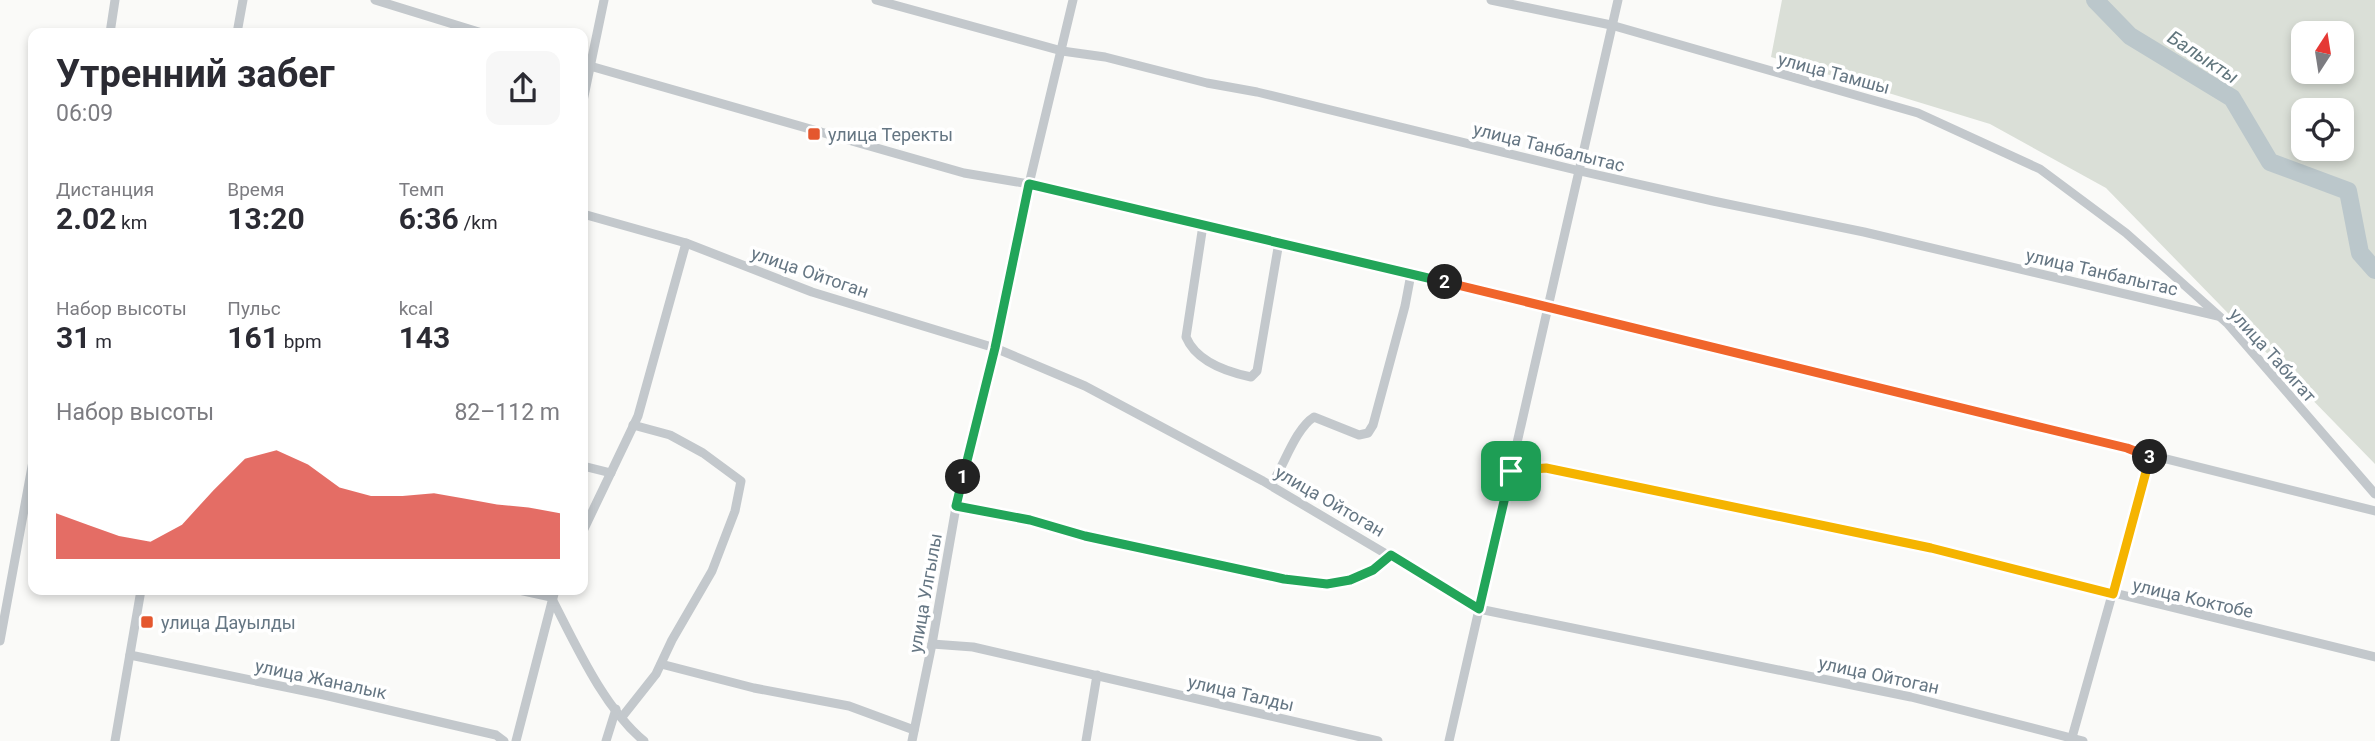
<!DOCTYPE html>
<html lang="ru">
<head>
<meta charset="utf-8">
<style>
	body { margin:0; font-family:Roboto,sans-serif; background:#f7f7f7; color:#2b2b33; height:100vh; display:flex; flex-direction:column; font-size:26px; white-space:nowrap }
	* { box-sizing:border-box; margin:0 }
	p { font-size:23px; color:#7c7c81 }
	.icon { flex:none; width:38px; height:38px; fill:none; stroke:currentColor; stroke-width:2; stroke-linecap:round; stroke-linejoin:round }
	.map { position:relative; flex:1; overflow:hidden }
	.side { position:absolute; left:28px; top:28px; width:560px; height:567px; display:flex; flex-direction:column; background:#fff; border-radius:14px; box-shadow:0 4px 10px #0003 }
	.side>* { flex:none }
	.needle { width:46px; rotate:12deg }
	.tools { position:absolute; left:2291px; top:21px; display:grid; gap:14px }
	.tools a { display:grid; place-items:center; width:63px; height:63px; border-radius:14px; background:#fff; box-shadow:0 4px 10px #0003; font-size:35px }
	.pin { position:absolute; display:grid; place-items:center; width:60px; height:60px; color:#fff; margin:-30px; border-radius:14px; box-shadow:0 4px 10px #0006 }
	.km { position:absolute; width:35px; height:35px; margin:-18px; border-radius:50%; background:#222; color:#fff; font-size:19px; line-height:35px; text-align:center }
	.round { display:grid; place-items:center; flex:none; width:74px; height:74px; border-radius:14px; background:#f7f7f7 }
	.overview { display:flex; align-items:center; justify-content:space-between; height:119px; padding:0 28px }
	h1 { font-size:38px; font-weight:700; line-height:52px }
	.figures { display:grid; grid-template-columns:repeat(3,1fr); gap:10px; height:119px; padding:7px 28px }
	.figures div { display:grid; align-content:center }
	.figures b { font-size:30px; font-weight:700 }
	.figures small { font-size:19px; font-weight:400 }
	.figures p { font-size:19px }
	.chart { height:196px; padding:14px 28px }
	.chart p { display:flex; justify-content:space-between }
	.chart svg { width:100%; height:126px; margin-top:7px; fill:#d93025; opacity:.7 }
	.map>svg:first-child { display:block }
	.green { fill:#dadfd7; fill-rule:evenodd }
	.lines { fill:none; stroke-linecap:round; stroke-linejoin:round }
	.river { stroke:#bbc7cb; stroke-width:18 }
	.minor { stroke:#c3c8cc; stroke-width:9 }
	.split-1-casing { stroke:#fff; stroke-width:14 }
	.split-2-casing { stroke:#fff; stroke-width:14 }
	.split-3-casing { stroke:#fff; stroke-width:14 }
	.split-4-casing { stroke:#fff; stroke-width:14 }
	.split-1 { stroke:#22a559; stroke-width:9 }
	.split-2 { stroke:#22a559; stroke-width:9 }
	.split-3 { stroke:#f0652b; stroke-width:9 }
	.split-4 { stroke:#f5b400; stroke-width:9 }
	.poi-dot { fill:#e4572e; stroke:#fff; stroke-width:2.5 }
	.labels { text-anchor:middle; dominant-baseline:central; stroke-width:7; stroke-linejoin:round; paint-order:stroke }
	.street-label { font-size:18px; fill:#657683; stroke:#fff }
	.poi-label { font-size:18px; fill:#657683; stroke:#fff; text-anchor:start }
	.water-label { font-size:19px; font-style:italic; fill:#60757c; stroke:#fff }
</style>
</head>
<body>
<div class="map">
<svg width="2375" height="741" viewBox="0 0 2375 741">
	<rect width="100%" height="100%" fill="#fafaf8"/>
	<path class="green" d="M1782 0H2375V464L2106 188 1990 124 1771 57ZM2303 33H2342V72H2303ZM2303 110H2342V149H2303Z"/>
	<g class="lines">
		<path class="river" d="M2095 0 2130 36 2232 98 2270 162 2348 191 2360 253 2375 270"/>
		<g class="minor">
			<path d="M375 0 482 33"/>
			<path d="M876 0 1062 51 1105 57 1207 83 1257 92 1580 171 1713 201 1864 232 2218 316"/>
			<path d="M1491 0 1611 25 1918 113 2040 169 2126 233 2228 324 2375 494"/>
			<path d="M110 33 115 0"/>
			<path d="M237 33 243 0"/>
			<path d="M583 64 964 173 1029 184 1231 231 1790 365 2375 511"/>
			<path d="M583 101 604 0"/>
			<path d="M583 214 686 243 812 292 995 348 1085 386 1263 481 1479 609 1911 697 2083 741"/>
			<path d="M1203 225 1186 337C1196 361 1227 372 1251 377L1257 371 1279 242"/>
			<path d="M583 466 611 473"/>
			<path d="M1511 471 1546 468 1931 548 2375 657"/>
			<path d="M1271 485C1284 466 1295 429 1314 417L1359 435 1368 433 1373 425 1405 306 1411 274"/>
			<path d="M956 507 1030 520 1085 535 1284 579 1327 584 1350 580 1373 570 1391 555"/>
			<path d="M583 531 638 416 686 243"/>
			<path d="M519 590 551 597C575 643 603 707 644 741"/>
			<path d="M0 641 33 461"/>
			<path d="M932 644 973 647 1378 741"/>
			<path d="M130 655 324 695 496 735 504 741"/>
			<path d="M661 664 754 688 849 706 914 730"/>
			<path d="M622 717 656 674 672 640 712 571 735 511 741 481 703 453 670 435 633 425"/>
			<path d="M115 741 141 590"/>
			<path d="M516 741 555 590"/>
			<path d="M606 741 616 709"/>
			<path d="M912 741 932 644 956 507 995 348 1029 184 1073 0"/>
			<path d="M1086 741 1097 675"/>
			<path d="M1449 741 1618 0"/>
			<path d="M2071 741 2151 456"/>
		</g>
	</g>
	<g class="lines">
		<g class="split-1-casing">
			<path id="split-1" d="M963 477 956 506 1030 520 1085 536 1284 579 1327 584 1350 580 1373 570 1391 555 1479 609 1511 471"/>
		</g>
		<g class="split-2-casing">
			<path id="split-2" d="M963 477 995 348 1029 184 1445 282"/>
		</g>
		<g class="split-3-casing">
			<path id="split-3" d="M1445 282 2044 428 2127 448 2150 457"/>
		</g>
		<g class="split-4-casing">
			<path id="split-4" d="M1511 471 1546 468 1931 548 2113 594 2150 457"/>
		</g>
		<use href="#split-1" class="split-1"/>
		<use href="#split-2" class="split-2"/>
		<use href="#split-3" class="split-3"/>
		<use href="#split-4" class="split-4"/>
	</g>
	<g class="poi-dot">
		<rect x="807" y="127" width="14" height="14" rx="3.5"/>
		<rect x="140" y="615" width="14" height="14" rx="3.5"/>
	</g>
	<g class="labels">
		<g class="street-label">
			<text transform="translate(1834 73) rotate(15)">улица Тамшы</text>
			<text transform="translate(1549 147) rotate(14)">улица Танбалытас</text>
			<text transform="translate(810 272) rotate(19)">улица Ойтоган</text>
			<text transform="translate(2102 272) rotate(13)">улица Танбалытас</text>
			<text transform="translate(2273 355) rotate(48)">улица Табигат</text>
			<text transform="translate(1330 501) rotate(30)">улица Ойтоган</text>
			<text transform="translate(925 593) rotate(-80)">улица Улгылы</text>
			<text transform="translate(2193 598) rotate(13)">улица Коктобе</text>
			<text transform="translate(1879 675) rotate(12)">улица Ойтоган</text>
			<text transform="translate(321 679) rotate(12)">улица Жаналык</text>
			<text transform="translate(1241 693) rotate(13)">улица Талды</text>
		</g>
		<g class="poi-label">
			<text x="828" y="134">улица Теректы</text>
			<text x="161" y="622">улица Дауылды</text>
		</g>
		<g class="water-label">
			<text transform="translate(2203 57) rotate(33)">Балыкты</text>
		</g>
	</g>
</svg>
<div class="tools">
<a><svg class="needle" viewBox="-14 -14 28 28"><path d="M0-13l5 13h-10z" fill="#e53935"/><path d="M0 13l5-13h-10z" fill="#7c7c81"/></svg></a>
<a><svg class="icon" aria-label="locate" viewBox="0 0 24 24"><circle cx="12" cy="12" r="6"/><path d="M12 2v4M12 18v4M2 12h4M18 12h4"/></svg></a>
</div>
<div class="pin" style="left:1511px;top:471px;background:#1e9e55"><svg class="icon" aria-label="arrive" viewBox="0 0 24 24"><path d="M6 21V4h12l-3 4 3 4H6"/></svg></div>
<b class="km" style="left:963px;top:477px">1</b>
<b class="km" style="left:1445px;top:282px">2</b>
<b class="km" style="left:2150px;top:457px">3</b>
<section class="side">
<div class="overview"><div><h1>Утренний забег</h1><p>06:09</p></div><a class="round"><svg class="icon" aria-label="share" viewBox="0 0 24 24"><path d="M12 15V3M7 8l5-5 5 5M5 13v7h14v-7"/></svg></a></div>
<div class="figures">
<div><p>Дистанция</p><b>2.02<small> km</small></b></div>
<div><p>Время</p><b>13:20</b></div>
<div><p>Темп</p><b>6:36<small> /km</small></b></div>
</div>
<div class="figures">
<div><p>Набор высоты</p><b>31<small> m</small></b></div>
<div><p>Пульс</p><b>161<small> bpm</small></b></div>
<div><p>kcal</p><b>143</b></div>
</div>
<div class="chart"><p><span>Набор высоты</span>82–112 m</p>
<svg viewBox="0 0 160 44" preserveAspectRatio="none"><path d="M0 44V28L10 32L20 36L30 38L40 32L50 20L60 9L70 6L80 11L90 19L100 22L110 22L120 21L130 23L140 25L150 26L160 28V44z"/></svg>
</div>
</section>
</div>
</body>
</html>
